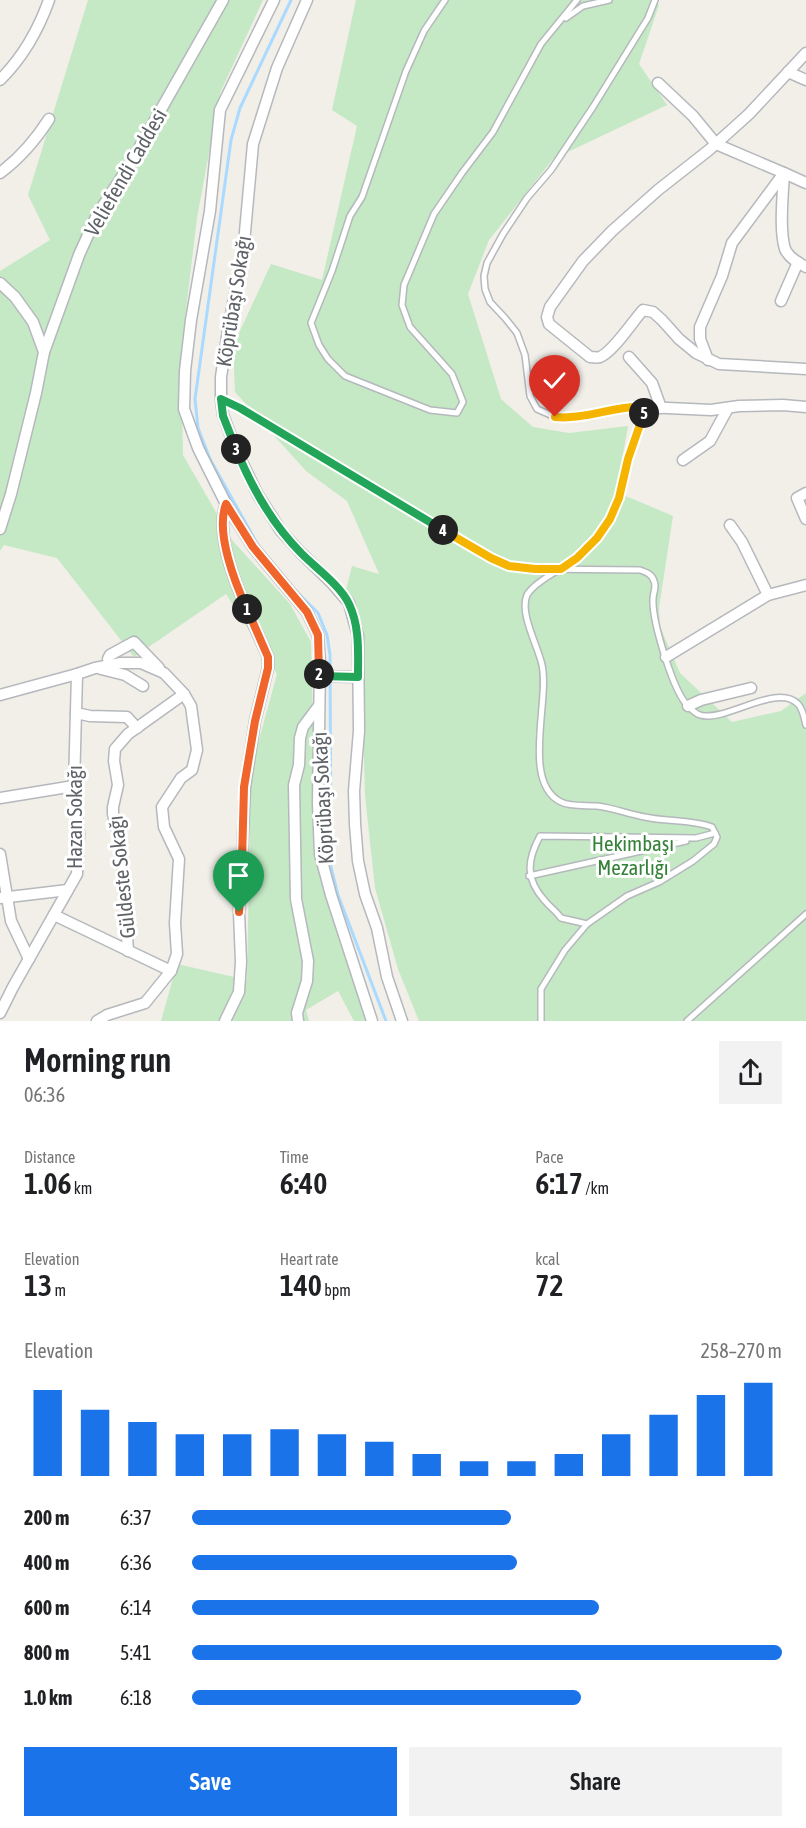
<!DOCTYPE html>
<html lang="en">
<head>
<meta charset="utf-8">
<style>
	body { margin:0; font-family:"Asap Condensed",sans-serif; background:#f2f2f2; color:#202124; height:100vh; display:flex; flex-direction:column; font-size:22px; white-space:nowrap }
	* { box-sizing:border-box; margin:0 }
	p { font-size:20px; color:#757577 }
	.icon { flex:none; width:33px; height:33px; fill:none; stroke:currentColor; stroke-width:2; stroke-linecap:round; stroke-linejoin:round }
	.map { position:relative; height:1021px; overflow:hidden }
	.panel { display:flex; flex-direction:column; background:#fff; flex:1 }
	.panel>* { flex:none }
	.pin { position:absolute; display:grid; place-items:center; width:51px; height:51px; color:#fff; margin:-62px -26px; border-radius:50% 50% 50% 0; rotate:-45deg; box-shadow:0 0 6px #0007 }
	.pin .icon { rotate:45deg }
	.km { position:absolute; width:30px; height:30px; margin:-15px; border-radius:50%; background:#222; color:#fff; font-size:16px; line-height:30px; text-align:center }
	.round { display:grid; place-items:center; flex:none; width:63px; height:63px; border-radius:0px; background:#f2f2f2 }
	.summary { display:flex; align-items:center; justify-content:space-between; height:102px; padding:0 24px }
	h1 { font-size:33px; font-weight:600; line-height:45px }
	.stats { display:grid; grid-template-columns:repeat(3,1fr); gap:9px; height:102px; padding:6px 24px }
	.stats div { display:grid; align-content:center }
	.stats b { font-size:30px; font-weight:600 }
	.stats small { font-size:16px; font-weight:400 }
	.stats p { font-size:16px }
	.chart { height:168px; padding:12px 24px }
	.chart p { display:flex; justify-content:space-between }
	.chart svg { width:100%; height:108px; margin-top:6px; stroke:#1a73e8; stroke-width:6 }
	.button { display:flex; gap:12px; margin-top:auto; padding:12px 24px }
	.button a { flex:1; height:69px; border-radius:0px; background:#1a73e8; color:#fff; font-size:24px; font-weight:600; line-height:69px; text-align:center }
	.button a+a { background:#f2f2f2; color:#202124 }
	ul { padding:0 24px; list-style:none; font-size:20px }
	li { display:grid; grid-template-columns:96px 72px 1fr; align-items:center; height:45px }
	li i { height:15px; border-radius:8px; background:#1a73e8 }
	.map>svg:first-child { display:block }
	.green { fill:#c5e8c5 }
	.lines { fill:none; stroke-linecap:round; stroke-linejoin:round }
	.stream { stroke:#aadaff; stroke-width:3 }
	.service-casing { stroke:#b5b8bc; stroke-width:8 }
	.minor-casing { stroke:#b5b8bc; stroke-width:13 }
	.service { stroke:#fff; stroke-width:5 }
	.minor { stroke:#fff; stroke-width:10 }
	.split-1-casing { stroke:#fff; stroke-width:12 }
	.split-2-casing { stroke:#fff; stroke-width:12 }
	.split-3-casing { stroke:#fff; stroke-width:12 }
	.split-4-casing { stroke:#fff; stroke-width:12 }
	.split-5-casing { stroke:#fff; stroke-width:12 }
	.split-6-casing { stroke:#fff; stroke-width:12 }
	.split-1 { stroke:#f0652b; stroke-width:8 }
	.split-2 { stroke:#f0652b; stroke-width:8 }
	.split-3 { stroke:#22a559; stroke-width:8 }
	.split-4 { stroke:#22a559; stroke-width:8 }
	.split-5 { stroke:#f5b400; stroke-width:8 }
	.split-6 { stroke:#f5b400; stroke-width:8 }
	.labels { text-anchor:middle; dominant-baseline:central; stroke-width:6; stroke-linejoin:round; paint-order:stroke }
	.street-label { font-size:21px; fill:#5f6368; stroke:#fff }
	.park-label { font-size:21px; fill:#348238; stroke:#fff }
</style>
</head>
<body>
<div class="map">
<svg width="806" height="1021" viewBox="0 0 806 1021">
	<rect width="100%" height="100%" fill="#f1efe8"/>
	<g class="green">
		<path d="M88 0H263L220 93 197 218 181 351 183 455 232 540 290 604 311 642 316 849 372 1021H354L338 991 306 1010 309 1021H161L177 964 247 980 251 769 277 674 226 594 134 657 57 558 4 545 0 551V271L50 240 28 195Z"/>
		<path d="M356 0H656L659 5 639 64 667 105 553 159 489 240 468 294 501 399 533 427 569 433 628 426 616 493 633 499 673 516 659 608 660 627 680 673 732 722 781 711 806 693V1021H419L398 969 375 888 365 796 361 643 356 612 346 590 352 566 379 574 347 501 306 471 235 392 233 346 271 264 322 280 357 126 332 110Z"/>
	</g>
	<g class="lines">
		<g class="stream">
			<path d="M259 547 210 459 198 428 195 399 231 140 240 108 291 0"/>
			<path d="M296 591 318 613 327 635 330 655 331 867 338 895 386 1021"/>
		</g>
		<g class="service-casing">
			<g id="service">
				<path d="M445 0 424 31 406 71 362 197 350 216 332 271 311 323 319 345 328 359 345 376 430 410 457 413 463 402 452 374 410 327 402 305 404 285 434 214 462 173 493 132 541 44 577 0"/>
				<path d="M566 18 583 6 609 0"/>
				<path d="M222 400 240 408 491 558 509 566 535 569 640 570C646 572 652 574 654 581 657 588 653 592 653 599 652 620 673 693 689 707 691 709 697 714 700 715 725 723 777 682 798 704 803 709 804 718 806 725"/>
				<path d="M529 876 686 841"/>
				<path d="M587 924 561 918C556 911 550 907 545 901 525 879 527 860 540 836L696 838 715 833"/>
				<path d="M541 1021V989L565 950 587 924 627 896 659 882 693 861 714 844 717 837 712 827C691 819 667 822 645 817 629 814 613 808 597 806 586 805 571 807 561 802 521 783 550 700 542 665 538 646 519 613 527 595 534 582 562 569 574 560 583 554 590 545 597 538 618 512 620 488 628 458 633 441 640 424 646 407L630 406 570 419 555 417 537 409 530 396 525 355 517 333 505 318 490 302 485 289 484 276 487 263 503 234 527 198 551 170 593 107 648 18 655 0"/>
				<path d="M687 1021 806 914"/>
			</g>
		</g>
		<g class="minor-casing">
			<g id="minor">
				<path d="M274 0 220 110 210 211 191 320 185 371 184 409 198 448 225 502 253 547 307 612 318 635 320 663 318 803 320 854 331 895 372 1021"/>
				<path d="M307 0 277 68 253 144 244 243 227 337 221 377V399L223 415 237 452 258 495 281 531 301 553 331 582 349 603 358 636 359 731 354 791 355 824 358 861 365 894 377 928 387 977 402 1021"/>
				<path d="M806 53 749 114 709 150 658 190 612 231 583 261 550 307 547 317 549 324 590 357C594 357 597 358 600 357 613 352 633 321 643 310L653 312 662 320 679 339 696 353 719 364 806 369"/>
				<path d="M788 72 806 80"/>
				<path d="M0 80C23 57 38 31 49 0"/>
				<path d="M658 83 693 116 716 144 784 173C783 193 779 230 785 249 789 258 798 263 806 267"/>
				<path d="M0 173C20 158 35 141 49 119"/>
				<path d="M0 283 15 297 33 322 44 352 36 393 11 494 0 529"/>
				<path d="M781 301 798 262"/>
				<path d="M44 352 79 255 97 215 129 166 223 0"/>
				<path d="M629 357 652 383 661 408"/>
				<path d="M708 360 700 339V327L722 276 732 243 784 173 806 183"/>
				<path d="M646 407 711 410 739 406 783 405 806 407"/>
				<path d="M683 460 710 441 728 408"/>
				<path d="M806 493 797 498 806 519"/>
				<path d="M730 525 742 542 768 595"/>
				<path d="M666 657 768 595 806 585"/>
				<path d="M110 665 108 659 110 655 134 642 159 668"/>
				<path d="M101 669 125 675 143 686"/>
				<path d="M319 676 358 677"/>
				<path d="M0 695 77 674 95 668 121 663H141L164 673 184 694 191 706 197 750 192 770 181 778 162 807 164 827 179 859 175 923 177 954 171 971 145 1003 107 1015 97 1021"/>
				<path d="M688 706 701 700 751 688"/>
				<path d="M76 713 90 716 127 717 137 728"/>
				<path d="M0 798 74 786"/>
				<path d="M0 854 11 921 29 959"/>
				<path d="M0 898 68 890"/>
				<path d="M54 915 171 971"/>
				<path d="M128 951 121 846 113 814V807L118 785 114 761 115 749 128 734 184 694"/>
				<path d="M0 1013 13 987 77 874 79 834 74 786 77 674"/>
				<path d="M225 1021 239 992 241 962 239 912 242 860 245 787 255 721 268 668V657C252 619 211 544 226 504"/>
				<path d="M298 1021 297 1013 307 981 308 961 296 899 294 785 299 765 300 738 303 727 318 707"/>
			</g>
		</g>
		<use href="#service" class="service"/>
		<use href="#minor" class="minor"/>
	</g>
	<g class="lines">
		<g class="split-1-casing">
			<path id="split-1" d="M239 912 242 861 244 787 255 721 268 668V657L247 609"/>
		</g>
		<g class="split-2-casing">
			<path id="split-2" d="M247 609C235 583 215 532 226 504L253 547 307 612 318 635 319 674"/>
		</g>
		<g class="split-3-casing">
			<path id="split-3" d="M236 449C251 486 273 525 302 554 316 568 341 586 349 604 360 627 358 653 358 677L319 676V674"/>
		</g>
		<g class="split-4-casing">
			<path id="split-4" d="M236 449 223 416 221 399 240 408 443 530"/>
		</g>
		<g class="split-5-casing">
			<path id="split-5" d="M443 530 491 558 509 566 535 569H561L577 558 597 538 610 519 619 498 628 459 644 413"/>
		</g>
		<g class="split-6-casing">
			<path id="split-6" d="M555 417C586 420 615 405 646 407L644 413"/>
		</g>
		<use href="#split-1" class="split-1"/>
		<use href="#split-2" class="split-2"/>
		<use href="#split-3" class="split-3"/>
		<use href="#split-4" class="split-4"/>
		<use href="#split-5" class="split-5"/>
		<use href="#split-6" class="split-6"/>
	</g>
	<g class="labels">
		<g class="street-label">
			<text transform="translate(125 172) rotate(-60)">Veliefendi Caddesi</text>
			<text transform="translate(233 301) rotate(-81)">Köprübaşı Sokağı</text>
			<text transform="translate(322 798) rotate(-93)">Köprübaşı Sokağı</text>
			<text transform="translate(74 817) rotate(-90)">Hazan Sokağı</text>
			<text transform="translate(121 877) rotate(-96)">Güldeste Sokağı</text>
		</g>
		<g class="park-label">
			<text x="633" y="843">Hekimbaşı<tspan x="633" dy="24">Mezarlığı</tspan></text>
		</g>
	</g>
</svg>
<div class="pin" style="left:239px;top:912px;background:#1e9e55"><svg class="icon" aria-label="arrive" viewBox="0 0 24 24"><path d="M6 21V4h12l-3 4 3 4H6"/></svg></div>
<div class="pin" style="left:555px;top:417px;background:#d93025"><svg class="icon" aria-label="check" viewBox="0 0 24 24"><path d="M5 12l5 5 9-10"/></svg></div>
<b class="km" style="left:247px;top:609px">1</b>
<b class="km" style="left:319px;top:674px">2</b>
<b class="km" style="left:236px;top:449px">3</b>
<b class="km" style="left:443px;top:530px">4</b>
<b class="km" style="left:644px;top:413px">5</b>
</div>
<section class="panel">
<div class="summary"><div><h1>Morning run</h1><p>06:36</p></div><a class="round"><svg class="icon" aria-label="share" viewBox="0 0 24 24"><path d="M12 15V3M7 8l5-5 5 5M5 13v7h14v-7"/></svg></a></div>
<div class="stats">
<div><p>Distance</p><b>1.06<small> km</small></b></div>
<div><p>Time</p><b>6:40</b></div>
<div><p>Pace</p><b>6:17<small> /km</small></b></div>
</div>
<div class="stats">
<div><p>Elevation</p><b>13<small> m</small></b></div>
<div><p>Heart rate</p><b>140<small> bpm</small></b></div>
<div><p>kcal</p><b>72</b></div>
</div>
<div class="chart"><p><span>Elevation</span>258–270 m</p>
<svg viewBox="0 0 160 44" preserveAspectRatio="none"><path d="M5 44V9M15 44V17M25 44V22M35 44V27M45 44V27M55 44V25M65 44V27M75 44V30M85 44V35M95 44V38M105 44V38M115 44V35M125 44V27M135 44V19M145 44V11M155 44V6"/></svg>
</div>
<ul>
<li><b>200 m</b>6:37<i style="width:54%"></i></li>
<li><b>400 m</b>6:36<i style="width:55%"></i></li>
<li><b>600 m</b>6:14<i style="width:69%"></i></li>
<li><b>800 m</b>5:41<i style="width:100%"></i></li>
<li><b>1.0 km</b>6:18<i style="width:66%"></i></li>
</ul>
<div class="button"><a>Save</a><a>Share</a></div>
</section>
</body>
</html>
